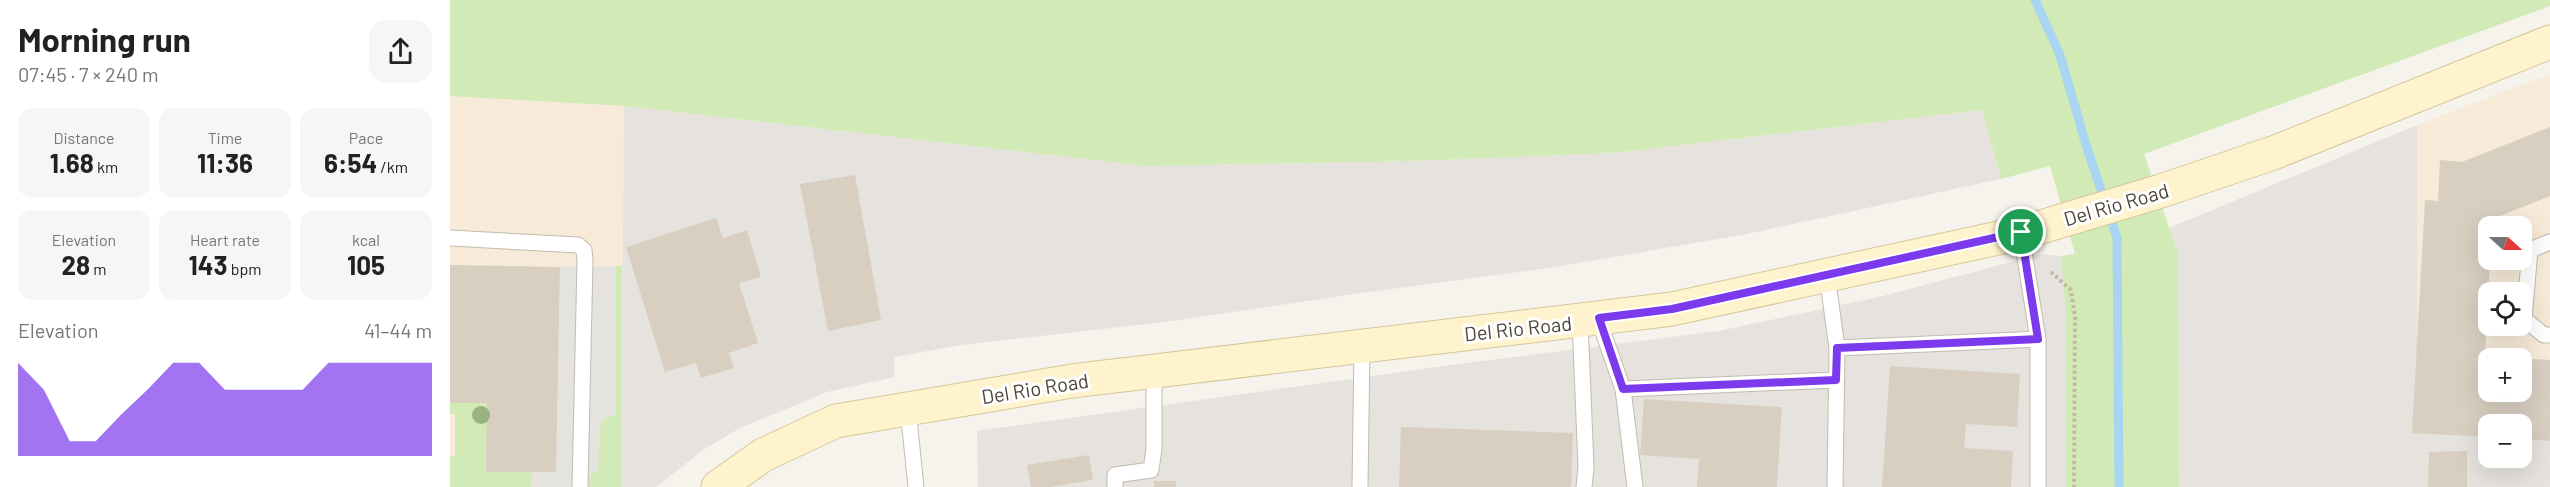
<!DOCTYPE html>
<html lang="en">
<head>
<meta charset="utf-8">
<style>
	body { margin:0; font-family:Barlow,sans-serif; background:#f6f6f6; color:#222; height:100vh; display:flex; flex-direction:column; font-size:22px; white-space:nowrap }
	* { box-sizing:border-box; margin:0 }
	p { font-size:20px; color:#767676 }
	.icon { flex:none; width:33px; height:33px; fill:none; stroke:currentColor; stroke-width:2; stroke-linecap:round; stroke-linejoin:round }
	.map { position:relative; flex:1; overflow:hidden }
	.details { display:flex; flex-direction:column; background:#fff; width:450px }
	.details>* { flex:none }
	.needle { width:39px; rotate:111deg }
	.tools { position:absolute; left:2028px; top:216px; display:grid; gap:12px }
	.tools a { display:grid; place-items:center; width:54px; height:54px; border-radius:12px; background:#fff; box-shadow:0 6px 24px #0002; font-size:30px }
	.pin { position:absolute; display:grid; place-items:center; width:51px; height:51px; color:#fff; margin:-26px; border:3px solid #fff; border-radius:50%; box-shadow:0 2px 6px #0007 }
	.round { display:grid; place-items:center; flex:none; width:63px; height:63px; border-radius:18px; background:#f6f6f6 }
	.head { display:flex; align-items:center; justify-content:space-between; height:102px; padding:0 18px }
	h1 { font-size:33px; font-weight:700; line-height:45px }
	.stats { display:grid; grid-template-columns:repeat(3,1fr); gap:9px; height:102px; padding:6px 18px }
	.stats div { display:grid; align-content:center; border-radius:15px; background:#f6f6f6; text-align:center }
	.stats b { font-size:26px; font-weight:700 }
	.stats small { font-size:16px; font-weight:400 }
	.stats p { font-size:16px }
	.chart { height:168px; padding:12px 18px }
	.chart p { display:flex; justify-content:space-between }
	.chart svg { width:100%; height:108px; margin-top:6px; fill:#7c3aed; opacity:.7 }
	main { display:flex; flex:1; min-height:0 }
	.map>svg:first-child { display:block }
	.commercial { fill:#f7ead8; fill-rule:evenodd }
	.industrial { fill:#e6e2dd }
	.green { fill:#d2eab5 }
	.parking { fill:#e5e3e0 }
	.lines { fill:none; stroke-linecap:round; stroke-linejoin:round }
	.stream { stroke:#a9d4f2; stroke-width:9 }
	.building { fill:#d8cfc1 }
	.lane-casing { stroke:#c2bbae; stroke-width:17 }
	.secondary-casing { stroke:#d6c79b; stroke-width:35 }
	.path { stroke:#c4b79f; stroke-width:4; stroke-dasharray:3 3; stroke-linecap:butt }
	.lane { stroke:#fff; stroke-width:15 }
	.secondary { stroke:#fff3cd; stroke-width:33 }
	.tree { fill:#97b381 }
	.route-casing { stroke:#fff; stroke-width:12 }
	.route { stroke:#7c3aed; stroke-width:8 }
	.labels { text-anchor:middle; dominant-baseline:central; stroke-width:6; stroke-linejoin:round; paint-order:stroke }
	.street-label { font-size:20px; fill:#4b4439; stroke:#fff }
</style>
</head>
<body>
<main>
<section class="details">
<div class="head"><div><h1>Morning run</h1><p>07:45 · 7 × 240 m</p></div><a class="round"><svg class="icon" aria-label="share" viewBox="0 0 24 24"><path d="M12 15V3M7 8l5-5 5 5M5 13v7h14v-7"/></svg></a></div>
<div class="stats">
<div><p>Distance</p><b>1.68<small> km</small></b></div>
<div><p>Time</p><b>11:36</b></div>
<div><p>Pace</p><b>6:54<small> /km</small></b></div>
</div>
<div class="stats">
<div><p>Elevation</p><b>28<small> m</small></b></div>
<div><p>Heart rate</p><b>143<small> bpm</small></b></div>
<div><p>kcal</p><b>105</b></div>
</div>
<div class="chart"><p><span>Elevation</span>41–44 m</p>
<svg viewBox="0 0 160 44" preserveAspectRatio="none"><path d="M0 44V6L10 17L20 38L30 38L40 27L50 17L60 6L70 6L80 17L90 17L100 17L110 17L120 6L130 6L140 6L150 6L160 6V44z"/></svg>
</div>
</section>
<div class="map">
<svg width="2100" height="487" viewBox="0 0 2100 487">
	<rect width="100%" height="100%" fill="#f6f3ec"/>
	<g class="commercial">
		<path d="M2100 74V434L2072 433V424H2038V433L1967 431V125ZM2038 226H2072V260H2038ZM2038 292H2072V326H2038ZM2038 358H2072V392H2038Z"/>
		<path d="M0 96 174 106 171 487H0Z"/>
	</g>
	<g class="industrial">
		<path d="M174 106 696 166 961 161 1163 153 1532 110 1551 179 1297 234 1099 268 904 294 715 322 511 345 444 357V377L377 392 290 428 253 450 206 487H171Z"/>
		<path d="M1967 125V431L2038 433V458H2072V433L2100 434V487H1729L1728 254 1719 228Z"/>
		<path d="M1592 254 1611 256 1616 314 1615 487H528L527 431 1008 364 1269 331 1433 296Z"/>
	</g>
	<g class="green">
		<path d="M0 0H2100V6L1694 154 1728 254 1729 487H1615L1616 314 1611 256 1625 254 1600 166 1551 179 1532 110 1163 153 961 161 696 166 174 106 0 96Z"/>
		<path d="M166 266H172L171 487H139V476L143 472H148L150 426 153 419 166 414Z"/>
		<path d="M0 403H37L36 472H82L81 487H0V456H5V414H0Z"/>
	</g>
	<path class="parking" d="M166 266V414L153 419 150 426 148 472H143L139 476 137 487H81L82 472H106L110 267Z"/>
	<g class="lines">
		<path class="stream" d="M1585 0 1610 55 1637 148 1667 238 1669 487"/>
	</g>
	<g class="building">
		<path d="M2100 127V196L2042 219V226H2038L2040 260 2035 356 2043 357 2038 358V392H2072V358L2100 360V441L2072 439V424H2038V437L1962 433 1975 200 1988 201 1990 160 2012 162Z"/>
		<path d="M405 175 431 320 378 331 350 184Z"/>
		<path d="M266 218 273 238 297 230 311 277 289 283 308 343 279 353 284 368 251 378 246 363 215 372 176 247Z"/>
		<path d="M0 265 110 267 106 472H36L37 403H0Z"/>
		<path d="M1440 366 1570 374 1567 427 1516 424 1514 448 1563 451 1561 487H1432Z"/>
		<path d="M1194 399 1332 407 1327 487H1247L1249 459 1190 455Z"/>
		<path d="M951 427 1123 433 1121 487H949Z"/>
		<path d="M2017 451V487H1978L1979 452Z"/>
		<path d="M639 455 643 480 600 487H581L577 465Z"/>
		<rect x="704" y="481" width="22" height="6"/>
	</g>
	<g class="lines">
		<g class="lane-casing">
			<g id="lane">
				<path d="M0 238 128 245 134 250 135 261 130 487"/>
				<path d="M2100 242 2080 250 2074 319 2094 335H2100"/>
				<path d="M1377 275 1387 348 1588 339 1571 233"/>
				<path d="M1148 318 1173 389 1185 487"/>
				<path d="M1130 321 1136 467 1134 487"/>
				<path d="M1588 339V487"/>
				<path d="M1173 389 1386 380"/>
				<path d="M458 409 466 487"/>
				<path d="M665 487V475L701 470 704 449V371"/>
				<path d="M910 487 912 346"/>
				<path d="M1385 487 1387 348"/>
			</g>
		</g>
		<g class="secondary-casing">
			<path id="secondary" d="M268 487 313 455 386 421 622 381 1222 309 1571 233 1711 191 1823 153 2100 42"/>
		</g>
		<path class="path" d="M1601 272 1621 290 1625 317 1624 487"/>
		<use href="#lane" class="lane"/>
		<use href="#secondary" class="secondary"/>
	</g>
	<circle class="tree" cx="31" cy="415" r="9"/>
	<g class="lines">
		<g class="route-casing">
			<path id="route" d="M1571 232 1588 339 1387 348 1386 380 1173 389 1149 318 1222 309Z"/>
		</g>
		<use href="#route" class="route"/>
	</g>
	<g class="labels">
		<g class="street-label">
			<text transform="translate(1666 204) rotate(-16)">Del Rio Road</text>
			<text transform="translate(1068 328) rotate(-6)">Del Rio Road</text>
			<text transform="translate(585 388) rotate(-9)">Del Rio Road</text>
		</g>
	</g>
</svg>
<div class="tools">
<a><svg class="needle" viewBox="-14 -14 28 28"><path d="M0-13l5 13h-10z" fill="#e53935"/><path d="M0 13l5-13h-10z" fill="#767676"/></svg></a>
<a><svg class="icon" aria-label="locate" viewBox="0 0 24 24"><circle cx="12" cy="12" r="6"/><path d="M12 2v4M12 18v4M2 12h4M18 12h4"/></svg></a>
<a>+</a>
<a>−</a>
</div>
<div class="pin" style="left:1571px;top:232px;background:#1e9e55"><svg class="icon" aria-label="arrive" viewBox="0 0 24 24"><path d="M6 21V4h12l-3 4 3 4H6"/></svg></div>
</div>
</main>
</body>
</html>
